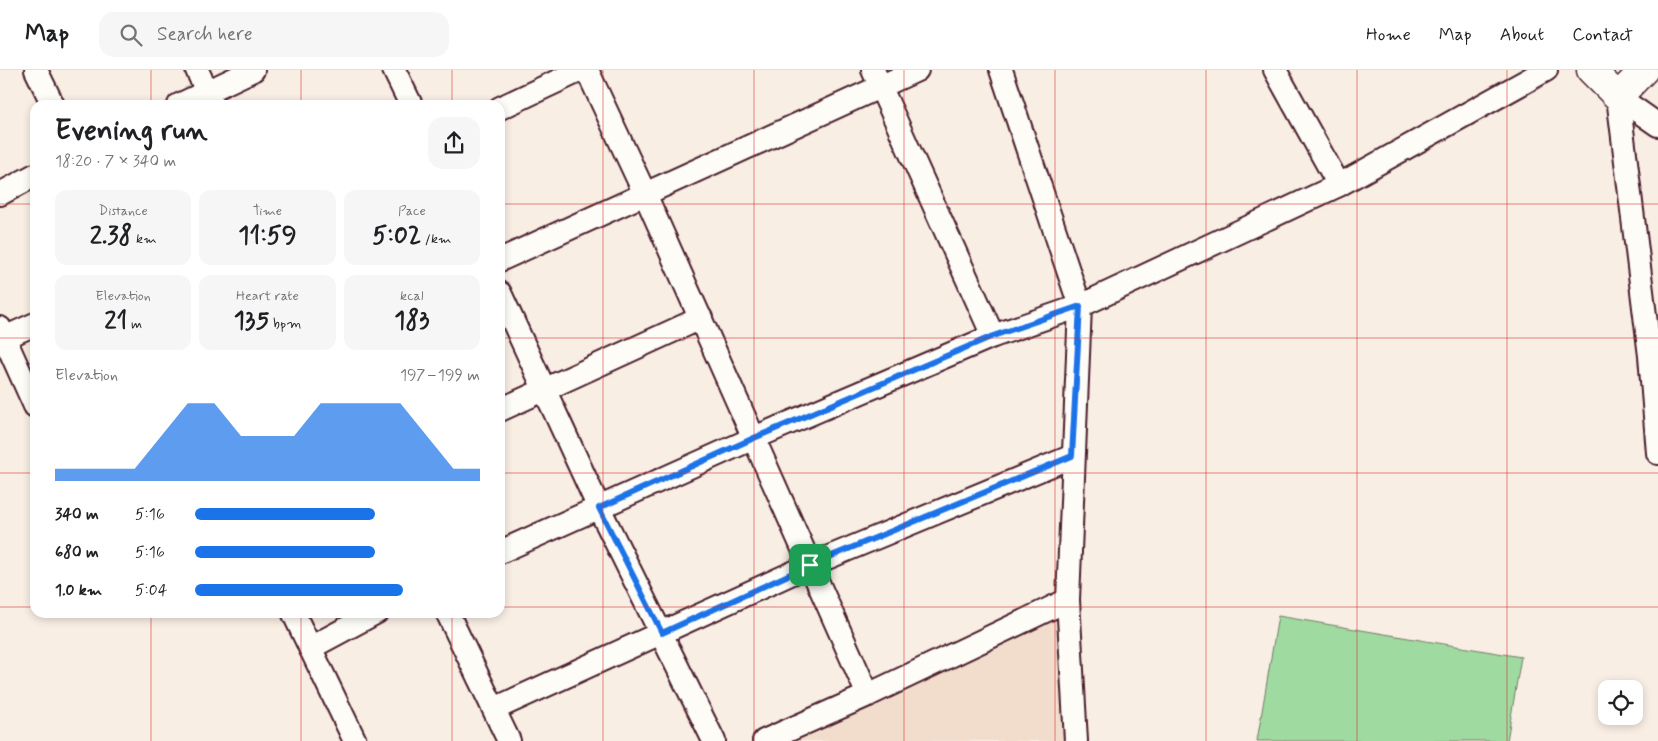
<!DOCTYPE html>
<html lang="en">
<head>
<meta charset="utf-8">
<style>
	body { margin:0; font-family:Mynerve,sans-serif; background:#f6f6f6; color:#202124; height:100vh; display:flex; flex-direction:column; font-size:19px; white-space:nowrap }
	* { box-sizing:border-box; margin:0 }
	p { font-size:16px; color:#757577 }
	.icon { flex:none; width:28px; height:28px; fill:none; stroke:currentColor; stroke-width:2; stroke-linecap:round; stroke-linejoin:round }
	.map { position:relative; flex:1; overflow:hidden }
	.details { position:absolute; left:30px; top:30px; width:475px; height:518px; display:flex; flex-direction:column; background:#fff; border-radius:15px; box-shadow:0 2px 8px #0003 }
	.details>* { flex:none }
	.fabs { position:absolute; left:1598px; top:610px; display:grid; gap:10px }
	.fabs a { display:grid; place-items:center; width:45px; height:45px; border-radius:10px; background:#fff; box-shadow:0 2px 8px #0003; font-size:25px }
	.pin { position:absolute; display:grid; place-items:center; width:42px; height:42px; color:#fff; margin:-21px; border-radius:10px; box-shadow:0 2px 8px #0006 }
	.round { display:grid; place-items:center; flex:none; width:52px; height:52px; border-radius:15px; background:#f6f6f6 }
	.overview { display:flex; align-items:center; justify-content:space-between; height:85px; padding:0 25px }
	h1 { font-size:28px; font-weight:700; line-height:38px }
	.figures { display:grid; grid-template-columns:repeat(3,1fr); gap:8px; height:85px; padding:5px 25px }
	.figures div { display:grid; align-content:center; border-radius:12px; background:#f6f6f6; text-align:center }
	.figures b { font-size:25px; font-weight:700 }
	.figures small { font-size:14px; font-weight:400 }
	.figures p { font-size:14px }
	.chart { height:140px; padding:10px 25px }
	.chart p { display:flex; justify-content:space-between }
	.chart svg { width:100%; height:90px; margin-top:5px; fill:#1a73e8; opacity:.7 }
	ul { padding:0 25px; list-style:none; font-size:16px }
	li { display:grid; grid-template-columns:80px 60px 1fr; align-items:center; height:38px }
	li i { height:12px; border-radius:6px; background:#1a73e8 }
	header { display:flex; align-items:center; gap:30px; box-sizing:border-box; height:70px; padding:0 25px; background:#fff; border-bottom:1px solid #e0e0e0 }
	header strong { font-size:24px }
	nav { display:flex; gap:28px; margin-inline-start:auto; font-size:18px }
	.search { width:350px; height:45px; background:#f6f6f6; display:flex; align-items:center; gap:12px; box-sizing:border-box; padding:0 18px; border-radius:15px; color:#757577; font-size:19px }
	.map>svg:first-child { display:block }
	.built { fill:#f2ddcd }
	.green { fill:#9fdaa1; stroke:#747c66 }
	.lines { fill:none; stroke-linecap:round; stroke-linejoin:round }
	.minor-casing { stroke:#4a1f2b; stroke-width:26 }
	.tertiary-casing { stroke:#4a1f2b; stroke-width:31 }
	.minor { stroke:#fdfcf7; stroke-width:22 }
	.tertiary { stroke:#fdfcf7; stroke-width:28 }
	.route-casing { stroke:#fff; stroke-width:10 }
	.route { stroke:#1a73e8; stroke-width:6 }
	.grid { fill:none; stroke:#d62828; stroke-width:1; stroke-opacity:0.55 }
</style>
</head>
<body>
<header>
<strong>Map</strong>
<div class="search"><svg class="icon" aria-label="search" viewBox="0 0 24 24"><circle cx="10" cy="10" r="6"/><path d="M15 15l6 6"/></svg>Search here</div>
<nav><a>Home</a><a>Map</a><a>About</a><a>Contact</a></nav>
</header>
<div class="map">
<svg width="1658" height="671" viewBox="0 0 1658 671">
	<rect width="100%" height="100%" fill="#f8eee4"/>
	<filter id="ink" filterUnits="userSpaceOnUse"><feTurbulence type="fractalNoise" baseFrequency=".02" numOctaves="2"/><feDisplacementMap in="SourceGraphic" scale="10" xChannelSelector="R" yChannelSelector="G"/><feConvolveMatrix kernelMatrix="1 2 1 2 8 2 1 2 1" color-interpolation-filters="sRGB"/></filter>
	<g filter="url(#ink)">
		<path class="built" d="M1074 510V671H795Z"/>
		<path class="green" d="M1278 546 1521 587 1507 671H1257Z"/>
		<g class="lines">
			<g class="minor-casing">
				<g id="minor">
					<path d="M36 0 53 35"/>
					<path d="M197 0 213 35"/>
					<path d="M394 0 411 35"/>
					<path d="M587 0 645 124 868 625"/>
					<path d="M873 0 993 266"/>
					<path d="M1275 0 1339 115"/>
					<path d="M1618 27 1650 286 1658 383"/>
					<path d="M1618 27 1658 55"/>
					<path d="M179 35 253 0"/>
					<path d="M500 38 581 0"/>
					<path d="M0 124 35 105"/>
					<path d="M500 190 917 0"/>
					<path d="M500 223 599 438 714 671"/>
					<path d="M0 258 35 336"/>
					<path d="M4 268 35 254"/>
					<path d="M500 340 701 248"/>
					<path d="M500 482 754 368 993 266 1080 236 1001 0"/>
					<path d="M293 542 355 671"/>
					<path d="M447 542 509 671"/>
					<path d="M310 578 377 542"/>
					<path d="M494 639 810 495 1073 386"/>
					<path d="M764 671 868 625 1068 530"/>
					<path d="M1076 671 1068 530 1080 236 1339 115 1546 0"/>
				</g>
			</g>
			<g class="tertiary-casing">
				<path id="tertiary" d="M1591 0 1618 27 1644 0"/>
			</g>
			<use href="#minor" class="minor"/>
			<use href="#tertiary" class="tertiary"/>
		</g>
	</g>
	<g class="lines" filter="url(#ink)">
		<g class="route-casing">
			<path id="route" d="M1080 236 1072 386 810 495 662 563 599 438 754 368 993 266Z"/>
		</g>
		<use href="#route" class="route"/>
	</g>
	<path class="grid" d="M151 0V35M301 0V35M452 0V35M603 0V671M754 0V671M904 0V671M1055 0V671M1206 0V671M1357 0V671M1507 0V671M0 134H35M500 134H1658M0 268H35M500 268H1658M0 403H35M500 403H1658M0 537H35M500 537H1658M151 542V671M301 542V671M452 542V671"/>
</svg>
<div class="fabs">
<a><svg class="icon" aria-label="locate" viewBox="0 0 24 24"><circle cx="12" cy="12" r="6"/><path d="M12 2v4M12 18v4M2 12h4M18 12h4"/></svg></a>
</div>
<div class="pin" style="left:810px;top:495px;background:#1e9e55"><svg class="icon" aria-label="arrive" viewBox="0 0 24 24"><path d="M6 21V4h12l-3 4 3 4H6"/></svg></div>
<section class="details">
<div class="overview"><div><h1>Evening run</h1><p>18:20 · 7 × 340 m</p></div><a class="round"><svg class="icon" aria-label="share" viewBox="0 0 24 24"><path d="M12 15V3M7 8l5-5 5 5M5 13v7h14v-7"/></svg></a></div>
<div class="figures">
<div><p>Distance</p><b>2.38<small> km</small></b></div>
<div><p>Time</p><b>11:59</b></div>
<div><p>Pace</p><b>5:02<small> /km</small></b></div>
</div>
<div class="figures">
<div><p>Elevation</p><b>21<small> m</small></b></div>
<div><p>Heart rate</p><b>135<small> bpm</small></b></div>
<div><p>kcal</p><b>183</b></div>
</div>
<div class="chart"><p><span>Elevation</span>197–199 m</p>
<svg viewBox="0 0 160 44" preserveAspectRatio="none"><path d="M0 44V38L10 38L20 38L30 38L40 22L50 6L60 6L70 22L80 22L90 22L100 6L110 6L120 6L130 6L140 22L150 38L160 38V44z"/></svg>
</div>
<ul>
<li><b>340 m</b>5:16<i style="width:63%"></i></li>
<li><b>680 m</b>5:16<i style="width:63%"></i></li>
<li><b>1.0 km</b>5:04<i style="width:73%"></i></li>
</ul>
</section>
</div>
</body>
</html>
